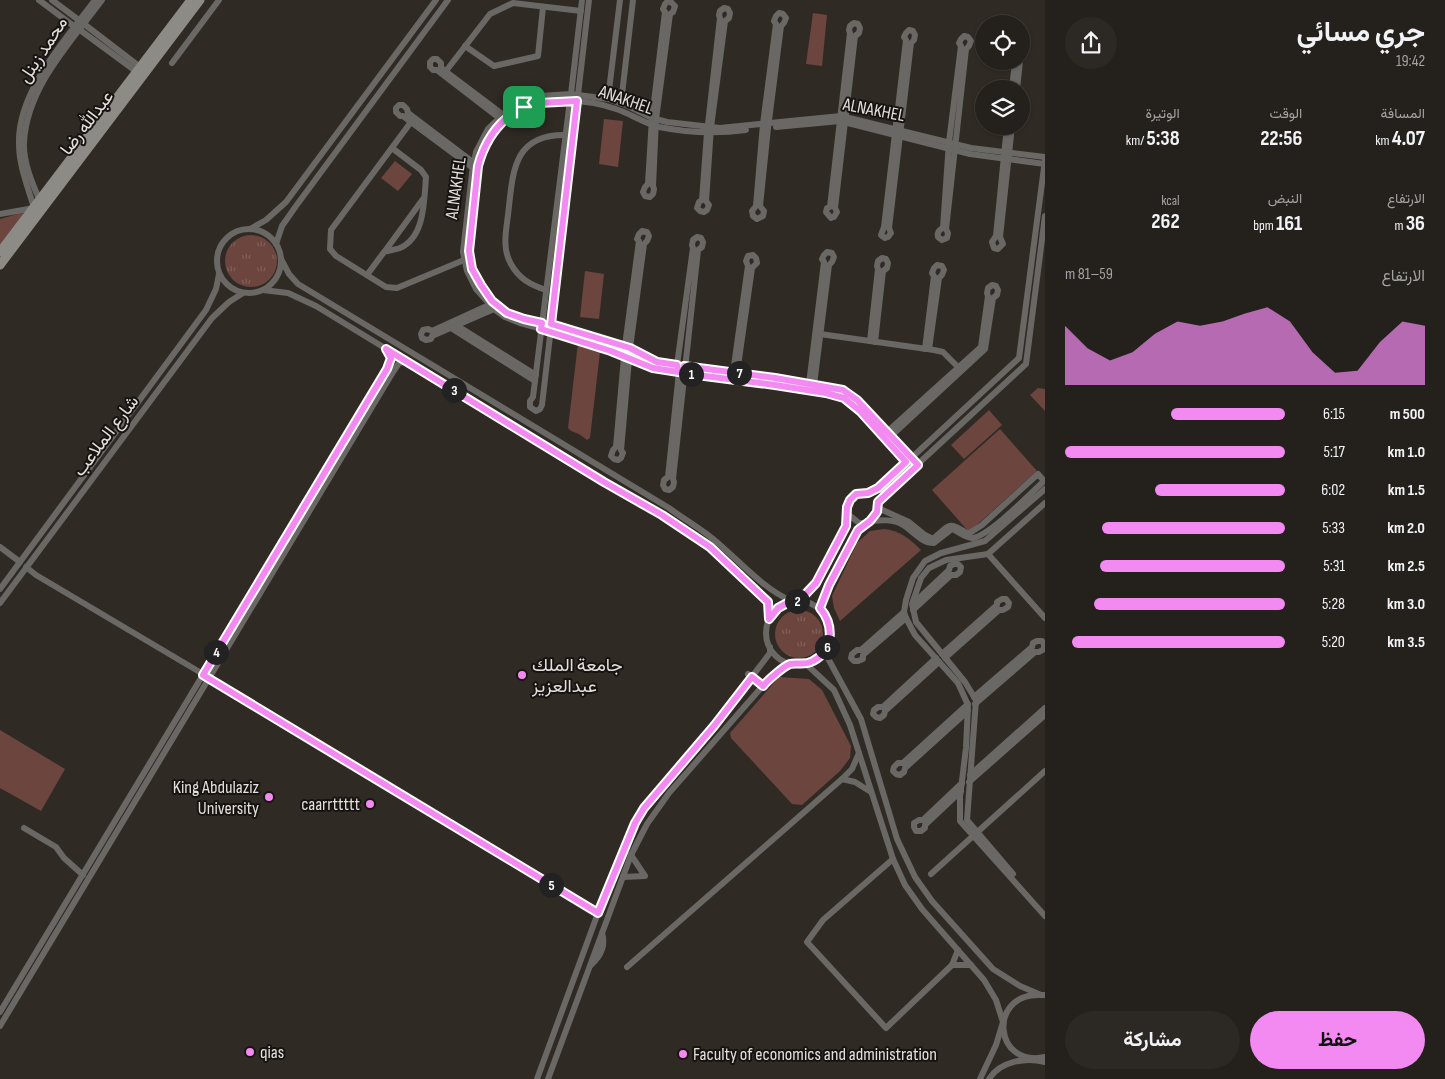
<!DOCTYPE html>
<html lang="ar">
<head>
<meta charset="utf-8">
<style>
	body { margin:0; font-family:"Sofia Sans Condensed",Vazirmatn,sans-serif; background:#2c2824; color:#f1f3f6; direction:rtl; height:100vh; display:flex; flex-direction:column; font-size:19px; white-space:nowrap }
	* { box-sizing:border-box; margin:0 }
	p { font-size:16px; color:#a3a3a3 }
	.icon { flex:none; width:28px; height:28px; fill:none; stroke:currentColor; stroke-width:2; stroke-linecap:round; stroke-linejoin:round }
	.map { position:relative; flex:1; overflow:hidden; direction:ltr }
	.drawer { display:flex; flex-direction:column; background:#24201b; width:400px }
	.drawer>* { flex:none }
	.buttons { position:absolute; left:975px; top:15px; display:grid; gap:10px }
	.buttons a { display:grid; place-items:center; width:55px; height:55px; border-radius:50%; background:#24201b; box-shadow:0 1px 4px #0004,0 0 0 1px #413e3a; font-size:25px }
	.pin { position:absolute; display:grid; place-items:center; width:42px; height:42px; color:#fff; margin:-21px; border-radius:10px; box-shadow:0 2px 8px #0006 }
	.km { position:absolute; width:25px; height:25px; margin:-12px; border-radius:50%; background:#222; color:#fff; font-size:14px; line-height:25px; text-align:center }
	.round { display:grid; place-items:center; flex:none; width:52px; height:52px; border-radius:26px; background:#2c2824 }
	.overview { display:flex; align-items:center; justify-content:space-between; height:85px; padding:0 20px }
	h1 { font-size:28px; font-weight:700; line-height:38px }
	.figures { display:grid; grid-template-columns:repeat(3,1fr); gap:8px; height:85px; padding:5px 20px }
	.figures div { display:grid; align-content:center }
	.figures b { font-size:21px; font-weight:700 }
	.figures small { font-size:14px; font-weight:400 }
	.figures p { font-size:14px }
	.chart { height:140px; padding:10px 20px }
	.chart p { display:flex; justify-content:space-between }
	.chart svg { width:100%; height:90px; margin-top:5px; fill:#f38af2; opacity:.7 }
	.primary-button { display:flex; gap:10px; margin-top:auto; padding:10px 20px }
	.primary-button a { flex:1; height:58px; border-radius:30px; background:#f38af2; color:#111; font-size:20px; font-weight:700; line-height:58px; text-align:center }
	.primary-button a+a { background:#2c2824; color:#f1f3f6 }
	ul { padding:0 20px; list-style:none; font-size:16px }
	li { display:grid; grid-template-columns:80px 60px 1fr; align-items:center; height:38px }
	li i { height:12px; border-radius:6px; background:#f38af2 }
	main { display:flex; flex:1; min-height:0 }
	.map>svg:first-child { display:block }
	.grass { fill:url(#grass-tufts) }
	.green { fill:#6c453f }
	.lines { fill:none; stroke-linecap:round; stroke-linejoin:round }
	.street { stroke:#6a6865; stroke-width:6 }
	.secondary { stroke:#8d8b85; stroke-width:9 }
	.route-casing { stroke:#fff; stroke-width:10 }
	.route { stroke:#f38af2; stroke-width:6 }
	.poi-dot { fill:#f38af2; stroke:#161311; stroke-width:2 }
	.labels { text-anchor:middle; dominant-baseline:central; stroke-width:4; stroke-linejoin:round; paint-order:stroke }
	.street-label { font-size:18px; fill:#e3e0dc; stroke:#161311 }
	.poi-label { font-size:18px; fill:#e3e0dc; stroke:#161311; text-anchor:start }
</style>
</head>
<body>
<main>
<section class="drawer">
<div class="overview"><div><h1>جري مسائي</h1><p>19:42</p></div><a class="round"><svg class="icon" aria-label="share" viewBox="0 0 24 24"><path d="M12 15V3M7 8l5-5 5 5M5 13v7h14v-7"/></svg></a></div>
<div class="figures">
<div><p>المسافة</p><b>4.07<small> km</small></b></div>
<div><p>الوقت</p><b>22:56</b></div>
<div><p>الوتيرة</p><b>5:38<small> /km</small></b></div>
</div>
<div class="figures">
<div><p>الارتفاع</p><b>36<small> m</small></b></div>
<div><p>النبض</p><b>161<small> bpm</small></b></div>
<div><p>kcal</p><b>262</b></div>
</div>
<div class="chart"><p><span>الارتفاع</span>59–81 m</p>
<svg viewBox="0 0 160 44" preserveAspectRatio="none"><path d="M0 44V15L10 26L20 32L30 28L40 19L50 13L60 15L70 13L80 9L90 6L100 13L110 28L120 38L130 37L140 23L150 13L160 15V44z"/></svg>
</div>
<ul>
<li><b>500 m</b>6:15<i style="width:52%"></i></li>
<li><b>1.0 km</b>5:17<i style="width:100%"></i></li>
<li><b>1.5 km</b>6:02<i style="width:59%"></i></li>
<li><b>2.0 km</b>5:33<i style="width:83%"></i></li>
<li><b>2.5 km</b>5:31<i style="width:84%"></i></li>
<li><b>3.0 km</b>5:28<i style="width:87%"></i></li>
<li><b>3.5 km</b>5:20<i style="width:97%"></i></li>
</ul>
<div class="primary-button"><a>حفظ</a><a>مشاركة</a></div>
</section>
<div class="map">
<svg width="1045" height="1079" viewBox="0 0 1045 1079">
	<defs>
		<pattern id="grass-tufts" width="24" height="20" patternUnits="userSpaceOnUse" patternTransform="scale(1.25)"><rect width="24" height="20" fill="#6c453f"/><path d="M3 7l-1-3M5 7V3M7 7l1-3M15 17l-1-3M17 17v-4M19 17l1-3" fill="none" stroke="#81605a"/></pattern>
	</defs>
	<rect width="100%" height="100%" fill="#302a24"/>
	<g class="grass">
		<circle cx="251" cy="261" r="26"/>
		<circle cx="799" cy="634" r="24"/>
	</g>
	<g class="green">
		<path d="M813 13 827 15 822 66 806 64Z"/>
		<path d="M604 119 623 121 618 167 599 164Z"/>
		<path d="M395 161 412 174 398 191 381 178Z"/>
		<path d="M21 213 24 214 0 247V219Z"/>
		<path d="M585 271 604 274 599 319 580 317Z"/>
		<path d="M578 343 600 352 590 438 587 440 579 434 571 431 568 428Z"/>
		<path d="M1038 388 1045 389V411L1030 395Z"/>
		<path d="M989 410 1002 425 964 459 951 445Z"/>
		<path d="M1000 429 1037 471 969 532 932 490Z"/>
		<path d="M884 529C899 530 910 539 921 550L840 621 834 608 832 596 857 543 870 531Z"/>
		<path d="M779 677 809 679 822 690 851 746 850 758 840 771 802 805 792 804 731 738 730 733Z"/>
		<path d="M0 730 65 769 41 811 0 788Z"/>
	</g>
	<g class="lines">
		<g class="street">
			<path d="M39 0 75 27"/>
			<path d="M52 0 80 21"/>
			<path d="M668 1 672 3 675 6 673 12 670 14 656 119 653 186 654 189 653 194 650 197 645 196 643 192 645 187 648 184 652 118 665 12 663 9 665 4Z"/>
			<path d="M724 8 728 9 730 13 729 18 725 21 711 127 706 201 709 205 707 210 704 212 700 211 697 208 699 202 702 200 707 133 720 18 719 15 720 11Z"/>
			<path d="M779 13 783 14 786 18 784 23 781 26 768 128 760 206 764 211 763 216 757 219 753 216 752 211 756 206 763 124 776 24 774 21 776 16Z"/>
			<path d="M854 23 858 24 860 28 859 33 855 36 835 208 837 212 834 217 831 218 826 212 827 208 830 207 850 33 849 30 850 26Z"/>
			<path d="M84 24 140 67"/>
			<path d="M80 30 137 72"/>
			<path d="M909 30 913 31 915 35 914 40 911 43 889 228 891 233 888 237 885 238 881 235 884 227 906 40 904 37 906 33Z"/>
			<path d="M964 36 968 37 971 41 969 46 966 49 946 229 948 233 947 238 942 240 938 237C937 233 938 230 943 228L949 142 961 46 959 43 961 39Z"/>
			<path d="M1021 43 1026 48 1025 53 1021 55"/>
			<path d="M465 46 494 66 538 56 543 7"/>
			<path d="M172 63 219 0"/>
			<path d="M446 71 490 14 513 3 581 11"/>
			<path d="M1012 89 1015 61"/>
			<path d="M1017 89 1020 61"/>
			<path d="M571 94 582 0"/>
			<path d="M608 99 620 0"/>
			<path d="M570 100 533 397 530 401V407L536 411 540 409 542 405 589 0"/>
			<path d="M621 103 633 0"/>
			<path d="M498 117 437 70H433L430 67V62L433 59H437L441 63V68L502 114"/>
			<path d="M411 122 331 230 330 249 336 256 386 287 397 288 464 260"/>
			<path d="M1007 126 996 236 992 242 994 248 998 249 1003 244 1000 237 1012 126"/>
			<path d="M776 127 840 121 970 154 1045 164"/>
			<path d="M746 130C715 134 689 133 659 127 644 123 631 114 616 109 597 102 576 100 556 101 514 105 488 124 478 166L469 251 472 269 481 285 492 301 507 313 524 319 551 325 630 348 657 362 775 378 843 390 857 399 918 465"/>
			<path d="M473 168 403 116H400L396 112V108L399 105H403L407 109 408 113 474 163"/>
			<path d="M40 201C32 183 23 162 24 142 27 87 71 42 102 0"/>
			<path d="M0 214 34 208C28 187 19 166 19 144 17 92 66 39 95 0"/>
			<path d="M250 229 266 220 286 202 436 0"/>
			<circle cx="249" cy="261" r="32"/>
			<path d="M642 231 647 232 649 236 647 241 644 244 630 348 621 450 623 453 621 458 618 460 614 459 611 456 613 450 616 447 625 346 639 241 637 239 639 234Z"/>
			<path d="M697 237 701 238 703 242 702 247 698 250 673 479 674 482 673 487 669 490 665 489 663 485 664 480 668 477 679 372 677 365 693 248 692 245 693 240Z"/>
			<path d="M276 244 282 226 296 206 448 0"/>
			<path d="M385 251 423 199"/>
			<path d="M281 259 289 274 298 284 669 508C685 520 704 530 719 544 742 564 763 588 791 601"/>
			<path d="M367 275 384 252C389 250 395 250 400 248 425 237 424 201 426 177L421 170 392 148"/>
			<path d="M263 290 288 293 316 306 604 482 662 515 710 547 768 602 769 619"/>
			<path d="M546 290C531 285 519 279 511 264 502 249 506 231 508 215 513 173 512 134 566 135"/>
			<path d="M489 305 432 331 428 329 423 330 421 334 422 338 426 340 431 339 432 336 494 309"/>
			<path d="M456 325 536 375"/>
			<path d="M451 328 535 381"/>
			<path d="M820 334 934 350 943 352 958 367"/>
			<path d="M870 341 878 269 877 266 878 261 882 258 886 259 888 263 887 268 883 271 875 342"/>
			<path d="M925 349 934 276 932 273 934 268 937 265 942 266 944 270 942 275 939 278 929 349"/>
			<path d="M733 373 748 266 746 261 748 256 753 255 756 258 757 263 752 268 737 373"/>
			<path d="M809 384 824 262 822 259 824 255 827 252 832 253 834 257 832 262 829 265 814 385"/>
			<path d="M887 432 981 347 988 296 987 293 988 288 992 285 996 286 998 290 997 295 993 298 985 349 891 436"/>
			<path d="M906 462 860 411 844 398 826 393 653 368 611 351 550 331 520 323 505 317 494 309 476 289 467 271 463 252 472 173 476 152 488 129 511 107 524 100 540 96 571 94 608 99 628 106 652 118 667 122 720 128 841 116 971 148 1045 157"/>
			<path d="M1045 489 985 541 941 553 925 561 913 578 906 600 904 612 906 618 915 635 958 683 968 705 966 748 960 797V821L1045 916"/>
			<path d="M848 514 859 523H868"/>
			<path d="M871 521C882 520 893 519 903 525 913 531 921 543 934 543L952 529C958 531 966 539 973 538 990 535 1030 494 1044 481L1038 474 982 525 968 534C948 520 950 525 933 539L925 535 909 522 878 508"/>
			<path d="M0 547 20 562"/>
			<path d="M988 554 1045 618"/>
			<path d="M26 567 36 575 230 690 598 913"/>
			<path d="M0 589 206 310 216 289 219 274"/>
			<path d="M799 600 816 583 846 526 847 507 850 500 856 494 868 493 879 488 1019 358 1045 160"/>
			<circle cx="798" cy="633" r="32"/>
			<path d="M0 603 212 318 229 302 243 293"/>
			<path d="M820 608 829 585 858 530 871 521 877 512 878 501 1026 364 1045 216"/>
			<path d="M913 610 951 575H956L960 572 961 567 958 564H954L950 566 949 570 915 602"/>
			<path d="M904 612 861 650H857L852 654 851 658 854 661H858L863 659V655L906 618"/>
			<path d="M824 651 861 719 897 839 915 877 932 901 993 969 1020 986 1041 995H1045"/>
			<path d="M942 654 997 605V602L1002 599H1006L1009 603 1008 607 1003 610H999L945 658"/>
			<path d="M936 658 883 707H878L874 710 873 714 876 717 880 718 884 715 885 711 939 662"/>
			<path d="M806 664 834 690 850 725 893 859 905 885 922 909 984 980 996 1000 1003 1022 996 1045 980 1079"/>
			<path d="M748 674 765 687"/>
			<path d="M974 697 1032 647 1033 643 1037 641H1042L1044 644V649L1039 652H1035L975 704"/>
			<path d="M968 704 903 763H898L894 767 893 771 896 774 900 775 904 772 905 768 968 711"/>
			<path d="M859 753 852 769 842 779 855 782 871 792"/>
			<path d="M970 775 1045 708"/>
			<path d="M969 782 1045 715"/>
			<path d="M961 791 925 825V828L921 831H916L914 827V823L919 820H923L962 783"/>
			<path d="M24 828 56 847 64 858 83 875"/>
			<path d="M893 859 823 920 807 942 886 1028 952 965"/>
			<path d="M931 874 1045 771"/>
			<path d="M1013 874 967 820 976 700 965 682 916 622 912 604 921 578 929 568 946 560 988 554 1045 503"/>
			<path d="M623 877 645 876 631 855"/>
			<path d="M958 950 952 965H971"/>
			<path d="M591 965C600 957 606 946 602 933"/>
			<path d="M627 967 842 779"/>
			<path d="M1038 995C988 995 994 1068 1045 1057"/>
			<path d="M0 1012 387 369 391 358 386 349"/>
			<path d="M0 1026 393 372 399 363 407 361"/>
			<path d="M537 1079 598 913 635 823 644 808 714 726 770 653V647"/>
			<path d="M548 1079 631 855 647 824 669 793 767 681 791 664"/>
			<path d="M989 1079C1000 1061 1026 1057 1045 1062"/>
		</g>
		<g class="secondary">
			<path d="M0 252 191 0"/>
			<path d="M0 265 200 0"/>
		</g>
	</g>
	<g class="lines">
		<g class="route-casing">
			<path id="route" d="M524 107 539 103 577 101 551 324 630 348 657 362 677 365 679 372 697 375 775 385 826 393 844 398 860 411 906 462 878 488 868 493 856 494 850 500 847 507 846 526 816 583 800 600 791 601 778 608 769 619 768 602 710 547 662 515 604 482 386 349 391 358 387 369 203 675 598 913 635 823 644 808 714 726 752 677 763 686C768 680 784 666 790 664 797 662 804 666 813 661 834 650 834 625 820 608L829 585 858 530 870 521 877 512 878 502 918 465 857 400 843 390 775 378 684 366 685 373 653 368 611 351 541 329 542 323 524 319 507 313 492 301 481 285 472 269 469 251 478 166C485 140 499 119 524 107"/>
		</g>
		<use href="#route" class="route"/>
	</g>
	<g class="poi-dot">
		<circle cx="522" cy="675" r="5"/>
		<circle cx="269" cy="797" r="5"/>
		<circle cx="370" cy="804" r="5"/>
		<circle cx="250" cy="1052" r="5"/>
		<circle cx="683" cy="1054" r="5"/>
	</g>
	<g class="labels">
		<g class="street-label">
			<text transform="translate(43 50) rotate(-57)">محمد زينل</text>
			<text transform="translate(626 100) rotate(19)">ANAKHEL</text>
			<text transform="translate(874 110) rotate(11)">ALNAKHEL</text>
			<text transform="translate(87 123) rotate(-53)">عبدالله رضا</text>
			<text transform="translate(456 188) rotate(-82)">ALNAKHEL</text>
			<text transform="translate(106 436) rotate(-53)">شارع الملاعب</text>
		</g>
		<g class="poi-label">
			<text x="532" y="665">جامعة الملك<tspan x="532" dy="21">عبدالعزيز</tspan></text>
			<text x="259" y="787" text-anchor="end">King Abdulaziz<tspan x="259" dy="21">University</tspan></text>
			<text x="360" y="804" text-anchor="end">caarrttttt</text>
			<text x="260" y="1052">qias</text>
			<text x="693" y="1054">Faculty of economics and administration</text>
		</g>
	</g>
</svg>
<div class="buttons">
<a><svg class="icon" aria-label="locate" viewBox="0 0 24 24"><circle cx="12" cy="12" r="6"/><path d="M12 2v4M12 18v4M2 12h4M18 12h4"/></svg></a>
<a><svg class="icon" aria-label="layers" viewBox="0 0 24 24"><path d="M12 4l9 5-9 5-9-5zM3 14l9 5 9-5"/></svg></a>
</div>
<div class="pin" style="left:524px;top:107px;background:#1e9e55"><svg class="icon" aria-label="arrive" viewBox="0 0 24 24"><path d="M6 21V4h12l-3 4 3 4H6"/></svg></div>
<b class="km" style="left:691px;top:374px">1</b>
<b class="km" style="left:797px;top:601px">2</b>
<b class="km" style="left:454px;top:390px">3</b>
<b class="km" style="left:216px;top:652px">4</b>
<b class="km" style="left:551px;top:885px">5</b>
<b class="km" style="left:827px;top:647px">6</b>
<b class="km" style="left:739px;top:373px">7</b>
</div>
</main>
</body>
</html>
